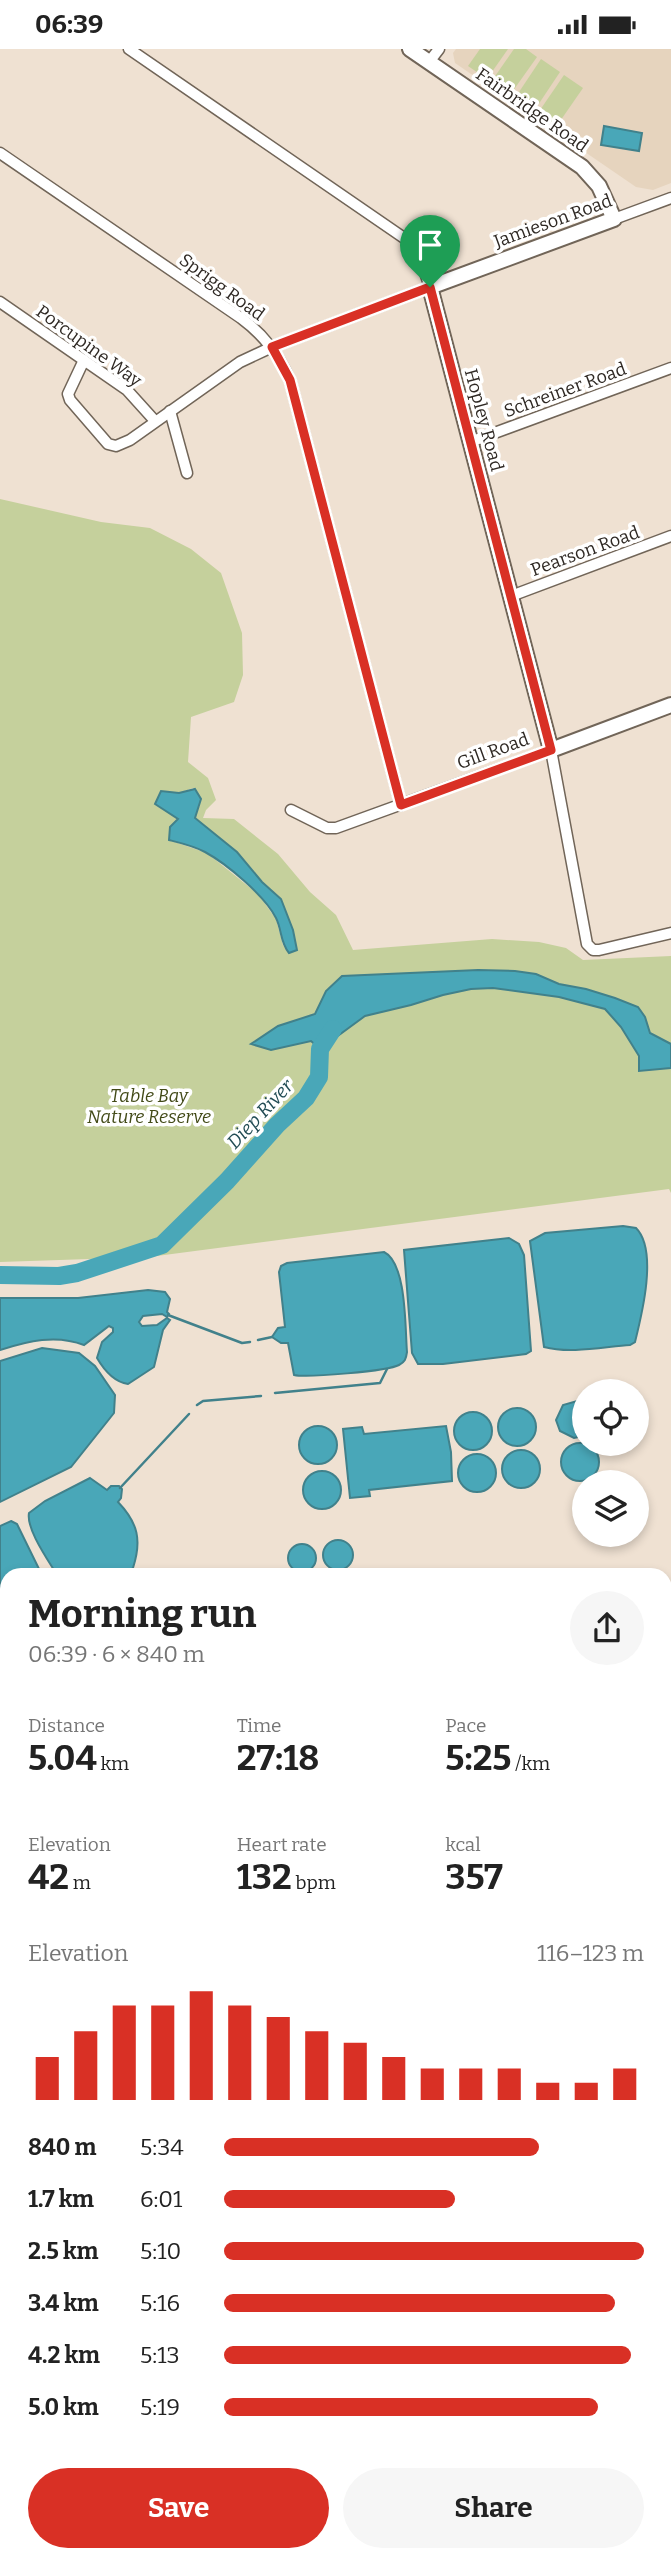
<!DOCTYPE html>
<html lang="en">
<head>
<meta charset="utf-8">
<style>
	body { margin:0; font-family:Bitter,serif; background:#f6f6f6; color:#222; height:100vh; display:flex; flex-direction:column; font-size:26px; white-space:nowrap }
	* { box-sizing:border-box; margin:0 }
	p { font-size:23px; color:#767676 }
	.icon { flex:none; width:38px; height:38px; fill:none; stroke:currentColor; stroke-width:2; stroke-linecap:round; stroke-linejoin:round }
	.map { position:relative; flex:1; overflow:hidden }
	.side { position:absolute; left:0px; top:1519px; width:672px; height:994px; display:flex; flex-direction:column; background:#fff; border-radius:21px 21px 0 0; box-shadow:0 4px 10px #0003 }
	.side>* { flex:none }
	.buttons { position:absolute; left:572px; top:1330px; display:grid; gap:14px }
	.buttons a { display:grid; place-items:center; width:77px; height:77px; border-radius:50%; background:#fff; box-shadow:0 4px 10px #0003; font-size:35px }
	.pin { position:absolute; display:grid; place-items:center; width:60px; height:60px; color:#fff; margin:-72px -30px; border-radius:50% 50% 50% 0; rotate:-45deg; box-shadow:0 0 7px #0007 }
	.pin .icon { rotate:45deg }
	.round { display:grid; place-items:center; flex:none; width:74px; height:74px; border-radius:37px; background:#f6f6f6 }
	.overview { display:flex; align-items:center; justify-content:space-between; height:119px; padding:0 28px }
	h1 { font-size:38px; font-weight:700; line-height:52px }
	.figures { display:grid; grid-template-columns:repeat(3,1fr); gap:10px; height:119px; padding:7px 28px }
	.figures div { display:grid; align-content:center }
	.figures b { font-size:35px; font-weight:700 }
	.figures small { font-size:19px; font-weight:400 }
	.figures p { font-size:19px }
	.chart { height:196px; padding:14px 28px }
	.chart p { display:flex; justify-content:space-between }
	.chart svg { width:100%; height:126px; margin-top:7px; stroke:#d93025; stroke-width:6 }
	.cta { display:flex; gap:14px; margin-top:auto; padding:14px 28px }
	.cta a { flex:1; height:80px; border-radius:42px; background:#d93025; color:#fff; font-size:28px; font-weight:700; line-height:80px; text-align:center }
	.cta a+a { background:#f6f6f6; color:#222 }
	ul { padding:0 28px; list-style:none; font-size:23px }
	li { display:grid; grid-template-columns:112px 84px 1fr; align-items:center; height:52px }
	li i { height:18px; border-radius:9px; background:#d93025 }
	.status { display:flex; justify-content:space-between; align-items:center; height:49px; padding:0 35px; background:#fff; direction:ltr }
	.status svg { height:19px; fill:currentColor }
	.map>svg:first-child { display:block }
	.built { fill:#e6d4be }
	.green { fill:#c5d09c; fill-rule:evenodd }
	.water { fill:#49a7b8; stroke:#41818b; stroke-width:2 }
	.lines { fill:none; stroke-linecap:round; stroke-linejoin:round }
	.stream { stroke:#41818b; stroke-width:2.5 }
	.river { stroke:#49a7b8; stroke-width:18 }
	.street-casing { stroke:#716558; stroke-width:13 }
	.secondary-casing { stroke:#716558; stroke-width:18 }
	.primary-casing { stroke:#716558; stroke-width:19 }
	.street { stroke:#fff; stroke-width:10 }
	.secondary { stroke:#fff; stroke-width:14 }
	.primary { stroke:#fff; stroke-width:16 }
	.route-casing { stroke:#fff; stroke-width:14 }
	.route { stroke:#d93025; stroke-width:9 }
	.labels { text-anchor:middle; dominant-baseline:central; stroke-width:7; stroke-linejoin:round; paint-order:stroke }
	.street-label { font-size:18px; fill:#2e2823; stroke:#fff }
	.park-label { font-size:18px; font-style:italic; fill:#424a17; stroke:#fff }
	.water-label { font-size:19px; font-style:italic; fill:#224c54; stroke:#fff }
</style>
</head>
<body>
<div class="status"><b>06:39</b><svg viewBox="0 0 49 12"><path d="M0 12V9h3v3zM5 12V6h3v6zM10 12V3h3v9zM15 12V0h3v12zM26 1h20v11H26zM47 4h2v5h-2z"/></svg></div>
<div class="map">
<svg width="671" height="2513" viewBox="0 0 671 2513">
	<rect width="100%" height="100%" fill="#efe1d2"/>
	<g class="built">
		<path d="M456 0H671V134L653 141 636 138 455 14 453 4Z"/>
		<path d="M671 1812V2513H0V1896L7 1895V2506H665V1814Z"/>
	</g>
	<g class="green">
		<path d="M480 0H508L487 30 468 17Z"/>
		<path d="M514 0H526L537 8 510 46 491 33Z"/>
		<path d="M541 10 560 23 534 62 515 49Z"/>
		<path d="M564 26 583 39 556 78 538 64Z"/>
		<path d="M0 450 101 473 150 479 191 500 221 524 242 584 243 626 234 653 191 668 188 713 208 729 216 751 206 761 203 769 234 770 278 805 310 843 336 866 353 901 492 890 539 893 566 899 583 911 671 907V1144L669 1140 149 1208 0 1213ZM193 739 200 756 194 769 237 803 262 833 281 850 289 904 283 896 276 870 258 845 207 804 169 791 170 778 178 770 179 744Z"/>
	</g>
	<g class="water">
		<path d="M604 77 642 84 639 102 601 96Z"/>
		<path d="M195 740 201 750 195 769 237 803 262 833 281 850 293 881 297 901 289 904C280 893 282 881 276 869 265 847 227 815 205 803 194 797 181 794 169 791L170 778 178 770 155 755 161 742 179 744Z"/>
		<path d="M478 921 515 922 536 925 559 935 586 940 615 949 638 958 645 968 650 984 671 995V1019L639 1022V1007L621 978 605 960 559 948 493 939 471 940 443 946 411 956 365 967 320 1000 311 992 271 1001 251 995 278 977 315 965 326 942 342 927Z"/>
		<path d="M623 1177 636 1179C658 1201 642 1265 635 1293L630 1296C603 1298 570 1305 544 1298L530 1192 545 1184Z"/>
		<path d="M509 1189 519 1195 524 1206 531 1302 526 1305 443 1315H418L412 1304 404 1201Z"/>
		<path d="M384 1203C407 1214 405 1280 407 1303 406 1310 405 1313 399 1316 388 1322 307 1329 294 1326L288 1294H281L272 1288 278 1279 285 1278 279 1223 281 1217 287 1214Z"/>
		<path d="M148 1241 165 1243 170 1250 167 1263 169 1265 167 1268 162 1265 143 1267 139 1273 142 1277 157 1276 167 1269 170 1271 163 1281 154 1318 128 1335C114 1333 104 1321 97 1309L102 1293 113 1283V1279L109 1277 84 1296C56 1285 28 1292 0 1301V1249H78Z"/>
		<path d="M42 1299 79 1304 95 1317 115 1346 114 1364 71 1418 0 1453V1312Z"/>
		<path d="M577 1352 584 1355V1387L574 1389 560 1382 556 1371 563 1356Z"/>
		<circle cx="517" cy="1378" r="19"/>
		<circle cx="473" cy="1382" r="19"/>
		<path d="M446 1377 451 1403 452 1432 369 1441 370 1447 350 1449 343 1380 362 1378 364 1385Z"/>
		<circle cx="318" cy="1396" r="19"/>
		<circle cx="580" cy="1413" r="19"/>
		<circle cx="521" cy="1420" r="19"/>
		<circle cx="477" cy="1424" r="19"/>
		<circle cx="322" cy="1441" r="19"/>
		<path d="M90 1429 107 1441 111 1437H119L122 1440 121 1449 118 1453C138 1474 142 1491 133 1519L122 1526H57C48 1511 26 1480 29 1464L45 1452Z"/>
		<path d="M11 1472 17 1475 42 1526H7V1586L0 1589V1477Z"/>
		<circle cx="338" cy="1506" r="15"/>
		<circle cx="302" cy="1509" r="14"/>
		<rect x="0" y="1634" width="7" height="159"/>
	</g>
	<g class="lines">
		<g class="stream">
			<path d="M168 1266 242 1294 250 1293"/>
			<path d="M258 1291 272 1288"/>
			<path d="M275 1344 380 1334 387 1320"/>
			<path d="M197 1356 203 1352 261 1347"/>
			<path d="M120 1439 189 1365"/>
		</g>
		<path class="river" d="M0 1226 59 1227 77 1224 162 1196 227 1132 277 1076 306 1049 319 1028 320 1000 333 980"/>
		<g class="street-casing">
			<g id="street">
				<path d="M429 13 439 0"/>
				<path d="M0 104 241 269C264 286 278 305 290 331L401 756"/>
				<path d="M614 170 671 149"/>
				<path d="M0 253 127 341 155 372"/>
				<path d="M84 311 68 345 70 351 108 395 116 397 130 391 240 313 272 298 430 238 421 212 407 191 129 0"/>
				<path d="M170 362 187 424"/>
				<path d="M470 393 671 319"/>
				<path d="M511 547 671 487"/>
				<path d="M291 761 327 779H336L551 701 587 895 593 901H599L671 884"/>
			</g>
		</g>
		<g class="secondary-casing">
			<path id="secondary" d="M410 0 582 118 599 137 614 170 430 238 551 701 671 656"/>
		</g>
		<g class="primary-casing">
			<g id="primary">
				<path d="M665 1765 671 1763"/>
				<path d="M665 1787 671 1785"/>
				<path d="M0 1850 7 1849"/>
				<path d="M0 1872H7"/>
			</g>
		</g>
		<use href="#street" class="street"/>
		<use href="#secondary" class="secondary"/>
		<use href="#primary" class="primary"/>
	</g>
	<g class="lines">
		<g class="route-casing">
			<path id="route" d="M430 238 551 701 401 756 290 331 272 298Z"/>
		</g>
		<use href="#route" class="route"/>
	</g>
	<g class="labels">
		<g class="street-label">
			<text transform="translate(532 61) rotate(35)">Fairbridge Road</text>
			<text transform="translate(553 172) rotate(-20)">Jamieson Road</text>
			<text transform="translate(222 238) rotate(36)">Sprigg Road</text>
			<text transform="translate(89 297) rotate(36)">Porcupine Way</text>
			<text transform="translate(565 341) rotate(-20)">Schreiner Road</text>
			<text transform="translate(484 371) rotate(75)">Hopley Road</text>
			<text transform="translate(585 502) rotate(-20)">Pearson Road</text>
			<text transform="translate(493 702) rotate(-20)">Gill Road</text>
		</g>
		<g class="park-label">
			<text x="149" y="1047">Table Bay<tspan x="149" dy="21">Nature Reserve</tspan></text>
		</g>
		<g class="water-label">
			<text transform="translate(260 1065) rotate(-47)">Diep River</text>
		</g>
	</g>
</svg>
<div class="buttons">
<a><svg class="icon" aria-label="locate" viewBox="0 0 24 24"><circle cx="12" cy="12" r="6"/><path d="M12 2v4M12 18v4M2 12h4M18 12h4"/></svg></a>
<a><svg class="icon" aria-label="layers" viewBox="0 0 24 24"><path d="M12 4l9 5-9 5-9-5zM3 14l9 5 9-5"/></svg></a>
</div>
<div class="pin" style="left:430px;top:238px;background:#1e9e55"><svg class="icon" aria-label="arrive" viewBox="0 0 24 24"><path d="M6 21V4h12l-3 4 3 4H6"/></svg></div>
<section class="side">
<div class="overview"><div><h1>Morning run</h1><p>06:39 · 6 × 840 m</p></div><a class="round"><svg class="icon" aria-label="share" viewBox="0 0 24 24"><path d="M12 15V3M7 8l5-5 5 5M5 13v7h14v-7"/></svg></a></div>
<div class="figures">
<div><p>Distance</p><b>5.04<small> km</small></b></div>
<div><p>Time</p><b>27:18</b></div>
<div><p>Pace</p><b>5:25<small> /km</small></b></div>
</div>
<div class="figures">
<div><p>Elevation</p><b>42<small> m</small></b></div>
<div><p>Heart rate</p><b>132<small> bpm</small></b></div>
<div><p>kcal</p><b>357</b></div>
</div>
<div class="chart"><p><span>Elevation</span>116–123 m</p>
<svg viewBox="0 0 160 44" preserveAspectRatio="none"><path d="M5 44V29M15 44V20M25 44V11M35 44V11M45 44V6M55 44V11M65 44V15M75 44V20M85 44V24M95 44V29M105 44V33M115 44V33M125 44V33M135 44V38M145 44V38M155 44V33"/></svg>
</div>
<ul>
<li><b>840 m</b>5:34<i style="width:75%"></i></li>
<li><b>1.7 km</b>6:01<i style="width:55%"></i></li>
<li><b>2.5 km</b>5:10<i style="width:100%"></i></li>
<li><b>3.4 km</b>5:16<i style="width:93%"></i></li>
<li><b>4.2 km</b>5:13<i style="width:97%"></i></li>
<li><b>5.0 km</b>5:19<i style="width:89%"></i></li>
</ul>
<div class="cta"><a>Save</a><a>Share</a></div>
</section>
</div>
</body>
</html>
